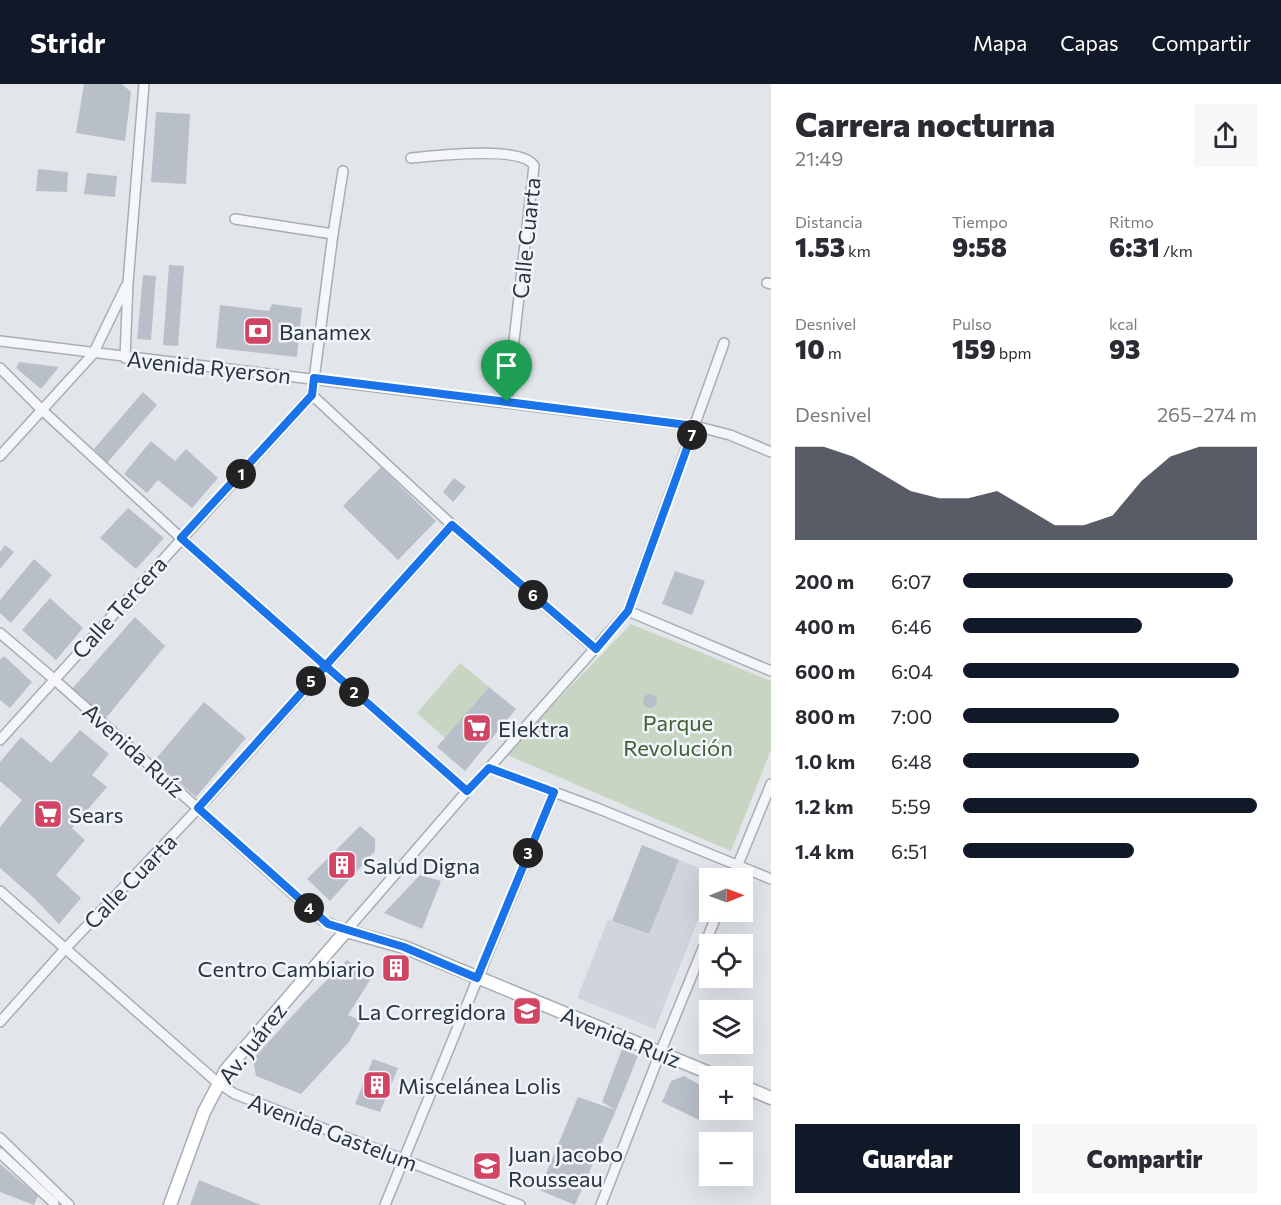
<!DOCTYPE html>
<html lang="es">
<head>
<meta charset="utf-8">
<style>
	body { margin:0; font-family:Commissioner,sans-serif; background:#f7f7f7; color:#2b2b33; height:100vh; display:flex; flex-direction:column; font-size:22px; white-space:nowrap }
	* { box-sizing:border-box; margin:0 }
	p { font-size:20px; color:#7c7c81 }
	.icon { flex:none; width:33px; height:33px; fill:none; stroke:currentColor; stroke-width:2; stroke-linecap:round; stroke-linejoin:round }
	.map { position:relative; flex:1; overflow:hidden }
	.panel { display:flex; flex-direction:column; background:#fff; width:510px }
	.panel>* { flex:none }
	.needle { width:39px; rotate:89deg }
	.fabs { position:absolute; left:699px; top:784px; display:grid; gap:12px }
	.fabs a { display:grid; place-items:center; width:54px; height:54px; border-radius:0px; background:#fff; box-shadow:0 6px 24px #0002; font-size:30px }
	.pin { position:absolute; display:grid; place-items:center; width:51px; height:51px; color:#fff; margin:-62px -26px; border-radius:50% 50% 50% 0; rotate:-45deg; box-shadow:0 0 6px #0007 }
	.pin .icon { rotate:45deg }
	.km { position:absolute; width:30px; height:30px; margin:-15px; border-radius:50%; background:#222; color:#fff; font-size:16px; line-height:30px; text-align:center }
	.round { display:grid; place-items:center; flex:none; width:63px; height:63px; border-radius:0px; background:#f7f7f7 }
	.overview { display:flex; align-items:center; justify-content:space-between; height:102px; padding:0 24px }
	h1 { font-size:33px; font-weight:800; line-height:45px }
	.metrics { display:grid; grid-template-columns:repeat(3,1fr); gap:9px; height:102px; padding:6px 24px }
	.metrics div { display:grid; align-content:center }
	.metrics b { font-size:26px; font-weight:800 }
	.metrics small { font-size:16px; font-weight:400 }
	.metrics p { font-size:16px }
	.chart { height:168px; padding:12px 24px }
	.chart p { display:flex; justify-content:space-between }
	.chart svg { width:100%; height:108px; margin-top:6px; fill:#111827; opacity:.7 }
	.button { display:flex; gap:12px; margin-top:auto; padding:12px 24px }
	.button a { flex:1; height:69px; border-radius:0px; background:#111827; color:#fff; font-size:24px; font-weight:800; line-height:69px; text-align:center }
	.button a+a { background:#f7f7f7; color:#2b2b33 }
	ul { padding:0 24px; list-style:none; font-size:20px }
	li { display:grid; grid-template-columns:96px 72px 1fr; align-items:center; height:45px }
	li i { height:15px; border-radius:8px; background:#111827 }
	header { display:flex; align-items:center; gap:36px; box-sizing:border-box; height:84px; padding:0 30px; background:#111827; color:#fff }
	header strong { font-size:28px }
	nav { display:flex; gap:33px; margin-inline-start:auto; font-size:21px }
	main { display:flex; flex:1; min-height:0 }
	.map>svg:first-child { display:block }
	.built { fill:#d0d5dd }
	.green { fill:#c8d5c2 }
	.building { fill:#b9bfc8 }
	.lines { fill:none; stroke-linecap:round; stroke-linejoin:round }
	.street-casing { stroke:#a7adb5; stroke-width:12 }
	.secondary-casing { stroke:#a7adb5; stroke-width:15 }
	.street { stroke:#f5f6f9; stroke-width:9 }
	.secondary { stroke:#fff; stroke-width:12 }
	.route-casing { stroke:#fff; stroke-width:12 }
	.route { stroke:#1a73e8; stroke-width:8 }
	.labels { text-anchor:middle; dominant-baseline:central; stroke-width:5; stroke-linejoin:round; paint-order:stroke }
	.street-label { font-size:22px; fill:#293443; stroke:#f1f4f8 }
	.poi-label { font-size:22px; fill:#293443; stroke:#f1f4f8; text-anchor:start }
	.park-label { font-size:22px; fill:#415f36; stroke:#f1f4f8 }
</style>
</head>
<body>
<header>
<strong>Stridr</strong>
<nav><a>Mapa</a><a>Capas</a><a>Compartir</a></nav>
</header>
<main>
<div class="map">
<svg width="771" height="1121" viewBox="0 0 771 1121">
	<rect width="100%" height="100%" fill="#e2e6eb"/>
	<path class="built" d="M679 776 717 791 715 795H710L709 808 655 945 577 914 608 836 648 850Z"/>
	<g class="green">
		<path d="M631 540 771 597V666L731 767 505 670Z"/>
		<path d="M460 579 489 603 445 654 417 629Z"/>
	</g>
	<g class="building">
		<path d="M84 0H122L131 8 125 57 76 49Z"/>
		<path d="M156 28 190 30 186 100 151 98Z"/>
		<path d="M38 85 68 88 67 108 36 107Z"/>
		<path d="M87 89 117 92 115 113 84 110Z"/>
		<path d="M169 181 184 182 178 262 163 261Z"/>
		<path d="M143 191 156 192 151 256 137 255Z"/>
		<path d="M272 220 302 224 297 273 216 264 220 221 269 227Z"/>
		<path d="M19 278 59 283 41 305 16 284Z"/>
		<path d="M143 308 157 321 107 379 94 365Z"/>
		<path d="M151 357 175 377 186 365 218 394 192 424 158 396 147 409 124 390Z"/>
		<path d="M381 383 436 437 398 476 343 422Z"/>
		<path d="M454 394 466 403 453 418 443 408Z"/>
		<path d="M128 424 164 454 136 485 100 454Z"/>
		<path d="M5 461 14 468 0 485V468Z"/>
		<path d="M34 475 52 491 11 539 0 529V516Z"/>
		<path d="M675 487 705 497 692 531 662 520Z"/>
		<path d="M50 514 83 544 56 576 22 546Z"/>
		<path d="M135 533 165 562 106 634 72 605Z"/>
		<path d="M4 572 32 598 10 624 0 616V576Z"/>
		<path d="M489 603 516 625 465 687 437 663Z"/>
		<circle cx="650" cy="617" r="7"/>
		<path d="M204 618 246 654 196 713 154 677Z"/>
		<path d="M80 646 109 670 92 691 107 703 72 744 85 756 56 791 81 814 59 840 35 815 0 784V743L22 716 0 697V678L21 653 51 679Z"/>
		<path d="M360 742 375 755V767L330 817 307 795Z"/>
		<path d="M642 761 679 776 649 850 612 837Z"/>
		<path d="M420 791 441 797 422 845 384 829Z"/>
		<path d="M347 876 372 893 348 931 361 937 349 958 301 1010 256 992 253 975 303 920Z"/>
		<path d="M393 877 403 879 398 893 389 889Z"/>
		<path d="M622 965 638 972 616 1026 602 1018Z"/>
		<path d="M373 975 398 984 380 1028 355 1020Z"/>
		<path d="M684 992 709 1006 699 1036 662 1018 671 997Z"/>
		<path d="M578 1013 616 1026 575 1121 539 1106Z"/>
		<path d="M0 1080 38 1112 34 1121 0 1108Z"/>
		<path d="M199 1096 261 1121H190Z"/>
	</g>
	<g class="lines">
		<g class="street-casing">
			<g id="street">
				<path d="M411 74C434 72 523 61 534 82L507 318"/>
				<path d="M235 135 333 150"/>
				<path d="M767 199 771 200"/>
				<path d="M0 257 695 342 730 351 771 368"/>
				<path d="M125 274 128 199 144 0"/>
				<path d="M0 284 42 326 181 454 467 707"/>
				<path d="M312 311 452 441 595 565"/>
				<path d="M312 311 333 150 343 87"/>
				<path d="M0 372 93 270 126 202"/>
				<path d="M628 527 771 587"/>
				<path d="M0 549 55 596 322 836 346 847 467 707 489 684 628 527 724 259"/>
				<path d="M0 656 312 311"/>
				<path d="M489 684 597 724 771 795"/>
				<path d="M732 795 771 700"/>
				<path d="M0 807 218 999 235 1010 520 1121"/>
				<path d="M0 938 65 865 207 715 452 441"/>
				<path d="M0 1054 69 1121"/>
				<path d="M0 1069 54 1119"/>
				<path d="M385 1121 554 708"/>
				<path d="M601 1121 660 969 718 828"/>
			</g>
		</g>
		<g class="secondary-casing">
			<g id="secondary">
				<path d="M742 1002 771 1014"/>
				<path d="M170 1121 204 1028 226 986 346 847 404 863 719 993"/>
			</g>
		</g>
		<use href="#street" class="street"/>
		<use href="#secondary" class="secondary"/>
	</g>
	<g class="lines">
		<g class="route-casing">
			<path id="route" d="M507 318 314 294 312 311 181 454 467 707 489 684 554 708 477 894 404 863 328 840 198 724 452 441 596 565 628 527 695 342 507 318"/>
		</g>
		<use href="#route" class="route"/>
	</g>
	<defs>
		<g id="bank-square" transform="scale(1.5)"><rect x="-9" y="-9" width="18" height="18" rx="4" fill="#d24464" stroke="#f1f4f8"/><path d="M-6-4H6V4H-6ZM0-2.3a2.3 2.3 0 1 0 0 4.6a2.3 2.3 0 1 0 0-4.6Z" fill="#fff"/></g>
		<g id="supermarket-square" transform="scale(1.5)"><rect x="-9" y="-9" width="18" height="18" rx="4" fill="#d24464" stroke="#f1f4f8"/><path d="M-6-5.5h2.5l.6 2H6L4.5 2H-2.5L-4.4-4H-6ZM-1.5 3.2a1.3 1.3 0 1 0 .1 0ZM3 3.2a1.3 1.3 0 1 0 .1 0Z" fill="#fff"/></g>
		<g id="building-square" transform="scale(1.5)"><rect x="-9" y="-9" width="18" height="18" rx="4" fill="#d24464" stroke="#f1f4f8"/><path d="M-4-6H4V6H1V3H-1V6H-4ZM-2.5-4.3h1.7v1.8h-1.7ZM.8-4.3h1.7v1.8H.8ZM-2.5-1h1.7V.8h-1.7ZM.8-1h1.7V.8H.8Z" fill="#fff"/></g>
		<g id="school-square" transform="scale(1.5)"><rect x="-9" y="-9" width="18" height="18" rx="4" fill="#d24464" stroke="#f1f4f8"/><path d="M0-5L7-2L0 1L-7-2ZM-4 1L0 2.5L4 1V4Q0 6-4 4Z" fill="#fff"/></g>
	</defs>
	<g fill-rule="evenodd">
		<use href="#bank-square" x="258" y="247"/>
		<use href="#supermarket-square" x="477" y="644"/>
		<use href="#supermarket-square" x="48" y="730"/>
		<use href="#building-square" x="342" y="781"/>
		<use href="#building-square" x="396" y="884"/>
		<use href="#school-square" x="527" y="927"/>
		<use href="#building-square" x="377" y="1001"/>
		<use href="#school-square" x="487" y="1082"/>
	</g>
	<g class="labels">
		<g class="street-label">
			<text transform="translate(526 154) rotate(-84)">Calle Cuarta</text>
			<text transform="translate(209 283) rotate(6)">Avenida Ryerson</text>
			<text transform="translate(119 523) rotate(-48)">Calle Tercera</text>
			<text transform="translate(134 666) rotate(42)">Avenida Ruíz</text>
			<text transform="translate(130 797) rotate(-46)">Calle Cuarta</text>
			<text transform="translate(621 953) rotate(22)">Avenida Ruíz</text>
			<text transform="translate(252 959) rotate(-52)">Av. Juárez</text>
			<text transform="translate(333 1048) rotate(21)">Avenida Gastelum</text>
		</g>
		<g class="poi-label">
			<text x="279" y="247">Banamex</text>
			<text x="498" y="644">Elektra</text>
			<text x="69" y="730">Sears</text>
			<text x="363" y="781">Salud Digna</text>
			<text x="375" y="884" text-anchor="end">Centro Cambiario</text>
			<text x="506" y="927" text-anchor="end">La Corregidora</text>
			<text x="398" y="1001">Miscelánea Lolis</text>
			<text x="508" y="1069">Juan Jacobo<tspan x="508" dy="25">Rousseau</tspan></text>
		</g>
		<g class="park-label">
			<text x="678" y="638">Parque<tspan x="678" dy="25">Revolución</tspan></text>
		</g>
	</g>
</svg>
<div class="fabs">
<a><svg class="needle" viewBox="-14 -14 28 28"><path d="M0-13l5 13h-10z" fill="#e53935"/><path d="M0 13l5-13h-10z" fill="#7c7c81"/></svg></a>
<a><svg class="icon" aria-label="locate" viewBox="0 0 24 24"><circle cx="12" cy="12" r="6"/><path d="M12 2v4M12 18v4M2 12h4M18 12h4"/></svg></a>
<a><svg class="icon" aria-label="layers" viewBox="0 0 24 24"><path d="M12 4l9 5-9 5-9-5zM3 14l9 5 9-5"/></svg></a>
<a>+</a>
<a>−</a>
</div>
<div class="pin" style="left:507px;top:318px;background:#1e9e55"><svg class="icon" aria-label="arrive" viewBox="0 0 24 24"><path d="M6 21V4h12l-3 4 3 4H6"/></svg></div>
<b class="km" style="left:241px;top:390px">1</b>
<b class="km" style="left:354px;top:608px">2</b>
<b class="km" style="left:528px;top:769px">3</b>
<b class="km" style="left:309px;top:824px">4</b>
<b class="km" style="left:311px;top:597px">5</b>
<b class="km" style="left:533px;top:511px">6</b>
<b class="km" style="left:692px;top:351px">7</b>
</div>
<section class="panel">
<div class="overview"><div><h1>Carrera nocturna</h1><p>21:49</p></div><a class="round"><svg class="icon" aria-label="share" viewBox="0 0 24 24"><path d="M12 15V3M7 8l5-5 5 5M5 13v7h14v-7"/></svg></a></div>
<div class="metrics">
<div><p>Distancia</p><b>1.53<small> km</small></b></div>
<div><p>Tiempo</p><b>9:58</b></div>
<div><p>Ritmo</p><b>6:31<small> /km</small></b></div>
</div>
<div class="metrics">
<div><p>Desnivel</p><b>10<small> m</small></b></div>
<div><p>Pulso</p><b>159<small> bpm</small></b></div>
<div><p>kcal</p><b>93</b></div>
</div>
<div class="chart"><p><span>Desnivel</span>265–274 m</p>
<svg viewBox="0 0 160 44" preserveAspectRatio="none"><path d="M0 44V6L10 6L20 10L30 17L40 24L50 27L60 27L70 24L80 31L90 38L100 38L110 34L120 20L130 10L140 6L150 6L160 6V44z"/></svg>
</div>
<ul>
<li><b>200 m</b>6:07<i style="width:92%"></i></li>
<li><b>400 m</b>6:46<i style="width:61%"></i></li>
<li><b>600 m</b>6:04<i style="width:94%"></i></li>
<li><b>800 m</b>7:00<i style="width:53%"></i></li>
<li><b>1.0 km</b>6:48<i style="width:60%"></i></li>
<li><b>1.2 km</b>5:59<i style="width:100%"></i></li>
<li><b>1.4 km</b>6:51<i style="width:58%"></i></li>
</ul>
<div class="button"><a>Guardar</a><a>Compartir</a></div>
</section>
</main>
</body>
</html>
